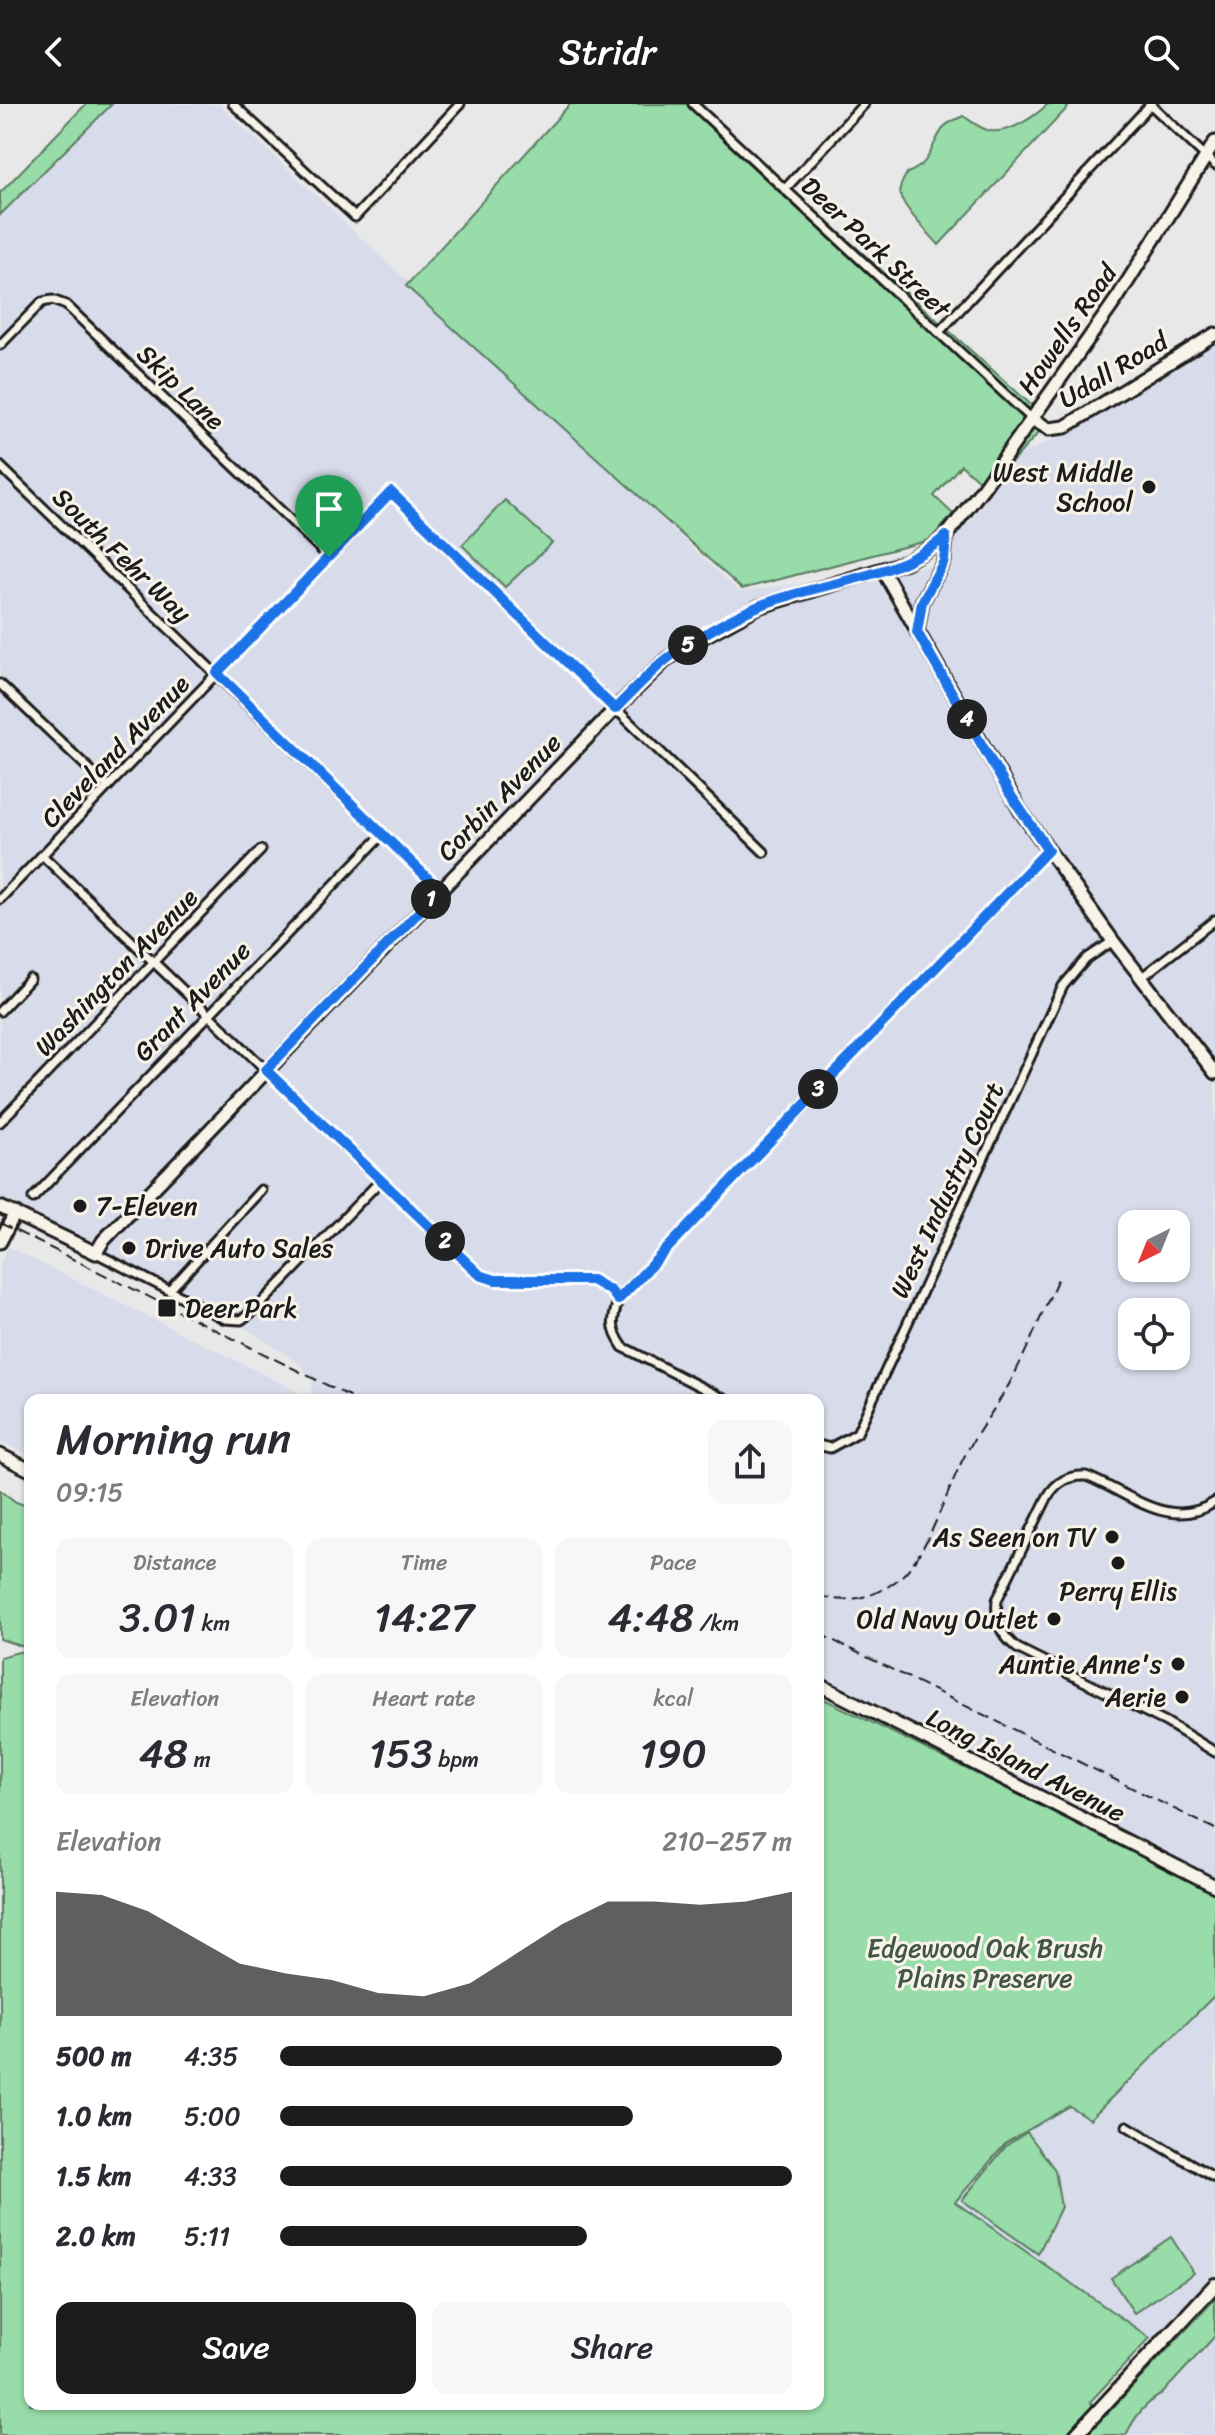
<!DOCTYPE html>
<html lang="en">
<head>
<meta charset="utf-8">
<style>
	body { margin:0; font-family:Sriracha,sans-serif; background:#f7f7f7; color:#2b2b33; height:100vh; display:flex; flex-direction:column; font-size:30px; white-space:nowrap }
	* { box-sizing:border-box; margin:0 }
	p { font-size:26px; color:#7c7c81 }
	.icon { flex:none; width:44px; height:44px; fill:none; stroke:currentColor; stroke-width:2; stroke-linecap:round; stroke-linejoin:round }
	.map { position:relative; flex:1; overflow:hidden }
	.details { position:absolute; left:24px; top:1290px; width:800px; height:1016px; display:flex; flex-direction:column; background:#fff; border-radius:16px; box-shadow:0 2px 6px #0004 }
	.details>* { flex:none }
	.needle { width:52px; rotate:223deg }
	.buttons { position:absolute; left:1118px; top:1106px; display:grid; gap:16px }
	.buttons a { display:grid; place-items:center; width:72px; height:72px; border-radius:16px; background:#fff; box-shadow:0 2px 6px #0004; font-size:40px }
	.pin { position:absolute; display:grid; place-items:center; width:68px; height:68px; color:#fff; margin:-82px -34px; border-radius:50% 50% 50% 0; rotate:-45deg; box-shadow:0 0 8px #0007 }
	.pin .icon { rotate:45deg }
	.km { position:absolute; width:40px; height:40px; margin:-20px; border-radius:50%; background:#222; color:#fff; font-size:22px; line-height:40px; text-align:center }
	.round { display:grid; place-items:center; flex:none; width:84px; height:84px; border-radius:16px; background:#f7f7f7 }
	.headline { display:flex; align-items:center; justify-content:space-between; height:136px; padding:0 32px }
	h1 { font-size:44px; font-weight:600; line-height:60px }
	.metrics { display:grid; grid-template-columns:repeat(3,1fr); gap:12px; height:136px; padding:8px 32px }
	.metrics div { display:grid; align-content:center; border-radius:16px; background:#f7f7f7; text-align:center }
	.metrics b { font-size:40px; font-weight:600 }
	.metrics small { font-size:22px; font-weight:400 }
	.metrics p { font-size:22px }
	.chart { height:224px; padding:16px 32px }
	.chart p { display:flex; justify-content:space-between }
	.chart svg { width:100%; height:144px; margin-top:8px; fill:#1c1c1c; opacity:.7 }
	.cta { display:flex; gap:16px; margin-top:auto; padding:16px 32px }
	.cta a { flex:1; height:92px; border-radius:16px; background:#1c1c1c; color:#fff; font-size:32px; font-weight:600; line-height:92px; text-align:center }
	.cta a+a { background:#f7f7f7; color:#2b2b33 }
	ul { padding:0 32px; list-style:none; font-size:26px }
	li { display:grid; grid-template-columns:128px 96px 1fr; align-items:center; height:60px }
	li i { height:20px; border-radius:10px; background:#1c1c1c }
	header { display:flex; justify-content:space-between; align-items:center; height:104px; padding:0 32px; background:#1c1c1c; color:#fff; font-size:36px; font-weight:600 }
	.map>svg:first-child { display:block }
	.built { fill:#d7dbea; fill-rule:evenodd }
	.green { fill:#97dca9; stroke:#5a7c62; stroke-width:2 }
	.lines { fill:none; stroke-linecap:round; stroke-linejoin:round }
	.street-casing { stroke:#1c1c1c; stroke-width:13 }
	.secondary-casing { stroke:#1c1c1c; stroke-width:17 }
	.primary-casing { stroke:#1c1c1c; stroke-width:18 }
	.street { stroke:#f7f3e8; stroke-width:7 }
	.secondary { stroke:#f7f3e8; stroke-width:11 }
	.primary { stroke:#f7f3e8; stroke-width:12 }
	.rail { stroke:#1c1c1c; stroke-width:2; stroke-dasharray:12 6; stroke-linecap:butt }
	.route-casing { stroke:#fff; stroke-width:16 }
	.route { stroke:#1a73e8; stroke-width:10 }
	.poi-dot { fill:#1c1c1c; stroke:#f7f3e8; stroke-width:3 }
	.labels { text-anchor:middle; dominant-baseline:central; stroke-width:6; stroke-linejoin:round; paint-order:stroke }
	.street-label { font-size:26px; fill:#1c1c1c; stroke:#f7f3e8 }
	.poi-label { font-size:26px; fill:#1c1c1c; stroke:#f7f3e8; text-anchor:end }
	.park-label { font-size:26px; fill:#415646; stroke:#f7f3e8 }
</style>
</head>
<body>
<header><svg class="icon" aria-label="back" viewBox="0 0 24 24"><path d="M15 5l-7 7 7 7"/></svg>Stridr<svg class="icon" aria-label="search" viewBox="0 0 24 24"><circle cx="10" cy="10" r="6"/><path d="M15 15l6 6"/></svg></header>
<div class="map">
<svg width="1215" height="2331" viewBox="0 0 1215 2331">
	<rect width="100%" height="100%" fill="#e8e8e9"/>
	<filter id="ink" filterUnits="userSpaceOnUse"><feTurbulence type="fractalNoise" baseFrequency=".0125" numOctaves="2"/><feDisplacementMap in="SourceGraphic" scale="16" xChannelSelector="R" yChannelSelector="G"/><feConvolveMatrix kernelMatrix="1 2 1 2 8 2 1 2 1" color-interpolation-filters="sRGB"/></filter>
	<g filter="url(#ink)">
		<g class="built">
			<path d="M107 0H218L739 488 936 461 1013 355 1047 339 1215 235V1787L818 1588V1296H309L313 1278 300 1260 235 1217 0 1103V111ZM1132 1120H1176V1164H1132ZM1132 1208H1176V1252H1132Z"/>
			<path d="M8 1143 297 1287 293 1296H30V1352L0 1337V1159Z"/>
			<path d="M1215 1890V2331H1137L1135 2329 1129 2331 1095 2300 1154 2237 955 2098 1006 2039 1069 2002 1090 2015Z"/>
		</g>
		<g class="green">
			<path d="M86 0H112L0 111V89Z"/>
			<path d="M570 0H697L1049 317 988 385 961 361 934 392 953 410 930 436 742 485 406 182Z"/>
			<path d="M1048 0H1071L939 141C929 129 901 103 900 88 899 81 904 75 907 69 934 59 929 41 945 22 949 18 957 15 963 12 971 17 982 26 991 27 1011 29 1034 13 1048 0Z"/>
			<path d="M505 396 552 439 505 483 462 441Z"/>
			<path d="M0 1386 16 1398 30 1403V1545L0 1535Z"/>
			<path d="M30 1545V2300H818V1592L1215 1787V1891L1090 2015 1069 2002 1006 2039 955 2098 1150 2234 1090 2298 1104 2313 1215 2195V2232L1162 2290C1145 2299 1134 2314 1126 2331H0V1553Z"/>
			<path d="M1027 2028 1055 2066 1061 2103 1038 2150 962 2096 1006 2042Z"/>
			<path d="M1171 2133 1194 2169 1134 2209 1111 2174Z"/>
		</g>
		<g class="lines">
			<g class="street-casing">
				<g id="street">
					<path d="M233 0 355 113 460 0"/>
					<path d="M693 0 1032 315"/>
					<path d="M1150 0 1215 61"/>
					<path d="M785 85 864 0"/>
					<path d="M939 228 1151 0"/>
					<path d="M0 241 42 198 52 196 66 201 329 453"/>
					<path d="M0 362 440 786"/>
					<path d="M0 580 108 683"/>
					<path d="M42 751 480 1171 495 1176H592L611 1187 618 1196"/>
					<path d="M0 795 391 388 764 748"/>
					<path d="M1142 873 1215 816"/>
					<path d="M0 907 30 875"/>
					<path d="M0 1018 261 746"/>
					<path d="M33 1094 383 730"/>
					<path d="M96 1149 225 1215 241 1216 255 1206 381 1076"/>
					<path d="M169 1187 261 1086"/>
					<path d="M726 1296 623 1243C610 1224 612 1217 618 1196L1048 746"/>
					<path d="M818 1341 830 1344 857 1329 1063 882 1086 855 1113 837"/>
					<path d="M1215 1398C1169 1428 1130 1389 1086 1372 1069 1371 1057 1377 1048 1392L997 1496C995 1518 1000 1530 1017 1544L1166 1618 1215 1648"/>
					<path d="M1127 2022 1215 2074"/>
				</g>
			</g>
			<g class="secondary-casing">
				<g id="secondary">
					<path d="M1032 315 1049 325 1065 323 1215 230"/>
					<path d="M883 467 1020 706 1113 837 1215 969"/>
					<path d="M917 528 922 498 944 457 946 432"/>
					<path d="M0 1103 96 1149 103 1137 615 605 667 555 701 534 758 503 906 458 932 443 946 432 983 384 1118 193 1215 38"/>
					<path d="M0 1138 15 1109"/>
					<path d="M0 1351 30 1366"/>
					<path d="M818 1580 1215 1782"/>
				</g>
			</g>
			<g class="primary-casing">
				<path id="primary" d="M1076 2331 1215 2181"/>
			</g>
			<use href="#street" class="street"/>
			<use href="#secondary" class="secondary"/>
			<use href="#primary" class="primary"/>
			<g class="rail">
				<path d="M0 1119 357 1296"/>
				<path d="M818 1492C848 1501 881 1492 903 1471 929 1445 946 1390 962 1357 977 1327 998 1302 1013 1273 1030 1240 1044 1205 1059 1172"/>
				<path d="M818 1529 1215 1725"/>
			</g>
		</g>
	</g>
	<g class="lines" filter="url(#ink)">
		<g class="route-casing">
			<path id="route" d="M391 388 615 605C632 588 649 569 668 554 692 536 731 514 759 502 820 477 894 477 946 432L944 457 922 498 917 528 1010 690 1048 746 618 1196 611 1187 592 1176H495L480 1171 266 966 440 786 217 569Z"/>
		</g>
		<use href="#route" class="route"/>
	</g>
	<g class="poi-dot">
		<circle cx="1149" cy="383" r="8"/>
		<circle cx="80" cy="1102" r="8"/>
		<circle cx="129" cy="1144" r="8"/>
		<rect x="157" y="1194" width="20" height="20" rx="4"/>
		<circle cx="1112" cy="1433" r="8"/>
		<circle cx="1118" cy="1459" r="8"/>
		<circle cx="1054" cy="1515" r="8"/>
		<circle cx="1178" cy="1560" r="8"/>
		<circle cx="1182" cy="1593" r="8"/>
	</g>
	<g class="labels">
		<g class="street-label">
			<text transform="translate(876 143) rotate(43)">Deer Park Street</text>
			<text transform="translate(1067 225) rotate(-55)">Howells Road</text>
			<text transform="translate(1113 266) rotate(-31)">Udall Road</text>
			<text transform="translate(181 283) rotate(44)">Skip Lane</text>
			<text transform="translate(122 451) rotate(44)">South Fehr Way</text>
			<text transform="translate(115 647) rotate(-46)">Cleveland Avenue</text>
			<text transform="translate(499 693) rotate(-46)">Corbin Avenue</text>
			<text transform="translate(116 868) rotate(-46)">Washington Avenue</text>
			<text transform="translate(192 897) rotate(-46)">Grant Avenue</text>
			<text transform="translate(947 1086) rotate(-65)">West Industry Court</text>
			<text transform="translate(1026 1661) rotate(27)">Long Island Avenue</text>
		</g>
		<g class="poi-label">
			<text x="1133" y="368">West Middle<tspan x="1133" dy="30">School</tspan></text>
			<text x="96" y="1102" text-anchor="start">7-Eleven</text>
			<text x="145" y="1144" text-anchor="start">Drive Auto Sales</text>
			<text x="185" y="1204" text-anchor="start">Deer Park</text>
			<text x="1096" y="1433">As Seen on TV</text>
			<text x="1118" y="1487" text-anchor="middle">Perry Ellis</text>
			<text x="1038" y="1515">Old Navy Outlet</text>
			<text x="1162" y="1560">Auntie Anne's</text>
			<text x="1166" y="1593">Aerie</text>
		</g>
		<g class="park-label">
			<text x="985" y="1844">Edgewood Oak Brush<tspan x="985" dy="30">Plains Preserve</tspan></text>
		</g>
	</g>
</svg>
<div class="buttons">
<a><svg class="needle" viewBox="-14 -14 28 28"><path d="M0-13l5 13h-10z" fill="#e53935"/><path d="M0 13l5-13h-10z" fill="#7c7c81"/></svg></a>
<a><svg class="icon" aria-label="locate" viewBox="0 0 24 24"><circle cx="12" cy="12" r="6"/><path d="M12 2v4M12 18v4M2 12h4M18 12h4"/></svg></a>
</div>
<div class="pin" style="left:329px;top:453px;background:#1e9e55"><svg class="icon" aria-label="arrive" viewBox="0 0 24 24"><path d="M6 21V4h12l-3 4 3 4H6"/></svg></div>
<b class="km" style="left:431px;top:795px">1</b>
<b class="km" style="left:445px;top:1137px">2</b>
<b class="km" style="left:818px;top:985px">3</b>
<b class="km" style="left:967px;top:615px">4</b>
<b class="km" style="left:688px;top:541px">5</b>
<section class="details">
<div class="headline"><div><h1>Morning run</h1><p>09:15</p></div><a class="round"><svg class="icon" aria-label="share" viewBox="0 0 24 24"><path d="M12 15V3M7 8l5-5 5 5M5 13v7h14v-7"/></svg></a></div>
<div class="metrics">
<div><p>Distance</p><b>3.01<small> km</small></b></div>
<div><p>Time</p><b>14:27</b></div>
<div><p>Pace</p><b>4:48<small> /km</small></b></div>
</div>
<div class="metrics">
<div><p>Elevation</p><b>48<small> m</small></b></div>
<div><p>Heart rate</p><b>153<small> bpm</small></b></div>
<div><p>kcal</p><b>190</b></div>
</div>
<div class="chart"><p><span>Elevation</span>210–257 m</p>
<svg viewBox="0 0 160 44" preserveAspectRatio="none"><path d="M0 44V6L10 7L20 12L30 20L40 28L50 31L60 33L70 37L80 38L90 34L100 25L110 16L120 9L130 9L140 10L150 9L160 6V44z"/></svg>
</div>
<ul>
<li><b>500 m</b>4:35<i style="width:98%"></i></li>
<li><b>1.0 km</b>5:00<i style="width:69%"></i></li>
<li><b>1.5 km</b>4:33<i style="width:100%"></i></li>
<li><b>2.0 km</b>5:11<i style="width:60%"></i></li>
</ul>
<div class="cta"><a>Save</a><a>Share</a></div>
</section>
</div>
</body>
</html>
